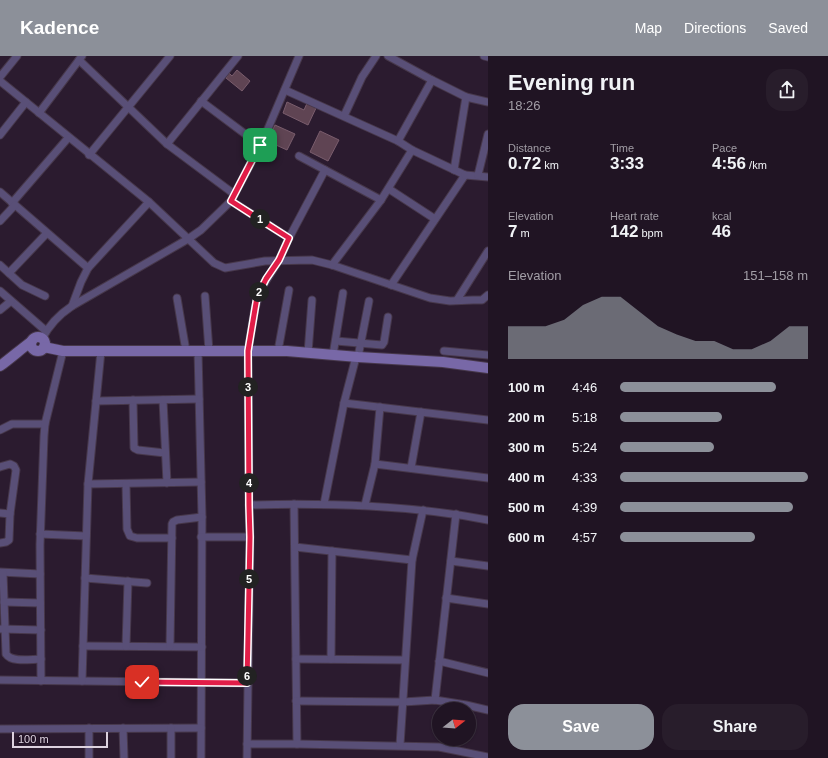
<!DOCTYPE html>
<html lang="en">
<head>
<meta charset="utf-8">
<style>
	body { margin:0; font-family:Arial,sans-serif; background:#281d2b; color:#f1f3f6; height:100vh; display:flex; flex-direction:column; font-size:15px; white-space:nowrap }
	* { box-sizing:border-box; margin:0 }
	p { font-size:13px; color:#a29ea6 }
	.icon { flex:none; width:22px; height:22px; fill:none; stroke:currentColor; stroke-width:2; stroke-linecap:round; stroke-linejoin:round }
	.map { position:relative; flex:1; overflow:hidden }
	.drawer { display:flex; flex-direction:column; background:#201423; width:340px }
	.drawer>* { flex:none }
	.needle { width:26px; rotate:73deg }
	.fabs { position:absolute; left:432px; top:646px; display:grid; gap:8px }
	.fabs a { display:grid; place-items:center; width:44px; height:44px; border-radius:50%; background:#201423; box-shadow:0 1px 3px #0004,0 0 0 1px #3d3341; font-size:20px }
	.scale { position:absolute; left:12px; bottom:10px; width:96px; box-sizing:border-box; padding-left:4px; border:2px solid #ddd2df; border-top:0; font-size:11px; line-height:14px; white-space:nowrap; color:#ddd2df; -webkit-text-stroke:3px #211225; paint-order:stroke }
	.pin { position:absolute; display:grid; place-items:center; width:34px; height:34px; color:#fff; margin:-17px; border-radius:8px; box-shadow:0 2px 6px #0006 }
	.km { position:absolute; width:20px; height:20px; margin:-10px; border-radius:50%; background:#222; color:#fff; font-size:11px; line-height:20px; text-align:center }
	.round { display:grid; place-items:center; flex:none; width:42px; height:42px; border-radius:16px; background:#281d2b }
	.summary { display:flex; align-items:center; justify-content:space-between; height:68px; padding:0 20px }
	h1 { font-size:22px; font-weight:700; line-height:30px }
	.stats { display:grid; grid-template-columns:repeat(3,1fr); gap:6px; height:68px; padding:4px 20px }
	.stats div { display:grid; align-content:center }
	.stats b { font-size:17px; font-weight:700 }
	.stats small { font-size:11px; font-weight:400 }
	.stats p { font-size:11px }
	.chart { height:112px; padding:8px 20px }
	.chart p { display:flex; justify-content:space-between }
	.chart svg { width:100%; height:72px; margin-top:4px; fill:#8c9099; opacity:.7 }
	.action { display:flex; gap:8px; margin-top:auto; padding:8px 20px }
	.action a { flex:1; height:46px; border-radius:16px; background:#8c9099; color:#fff; font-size:16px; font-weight:700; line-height:46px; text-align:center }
	.action a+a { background:#281d2b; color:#f1f3f6 }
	ul { padding:0 20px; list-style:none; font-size:13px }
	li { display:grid; grid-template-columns:64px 48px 1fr; align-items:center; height:30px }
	li i { height:10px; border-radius:5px; background:#8c9099 }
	header { display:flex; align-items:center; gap:24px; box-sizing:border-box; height:56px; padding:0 20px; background:#8c9099; color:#fff }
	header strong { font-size:19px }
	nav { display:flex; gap:22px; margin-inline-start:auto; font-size:14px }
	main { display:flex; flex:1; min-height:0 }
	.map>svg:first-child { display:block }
	.building { fill:#5f4453; stroke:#7a5d6d }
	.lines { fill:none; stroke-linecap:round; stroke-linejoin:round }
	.street-casing { stroke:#47384b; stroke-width:9 }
	.secondary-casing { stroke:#47384b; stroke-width:12 }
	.street { stroke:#594f77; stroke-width:7 }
	.secondary { stroke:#7868a7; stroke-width:10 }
	.route-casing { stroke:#fff; stroke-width:8 }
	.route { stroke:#e11d48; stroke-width:5 }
</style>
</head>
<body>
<header>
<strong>Kadence</strong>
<nav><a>Map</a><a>Directions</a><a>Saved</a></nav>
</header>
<main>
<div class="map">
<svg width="488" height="702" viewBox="0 0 488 702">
	<rect width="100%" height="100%" fill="#2b1b2f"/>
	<g class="building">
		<path d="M237 14 250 25 242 35 226 22 229 17 232 20Z"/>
		<path d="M308 45 317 50 308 69 283 57 287 46 304 54Z"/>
		<path d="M275 69 295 78 287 94 267 85Z"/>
		<path d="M320 75 339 84 328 105 310 96Z"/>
	</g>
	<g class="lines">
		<g class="street-casing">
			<g id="street">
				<path d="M82 0 79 4 167 88"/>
				<path d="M388 0 432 24 466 41 488 46"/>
				<path d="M484 0 488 1"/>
				<path d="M0 21 17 0"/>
				<path d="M0 25 149 146 214 207 225 212 265 205 312 204 332 209 430 242 450 245 473 244H482L488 239"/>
				<path d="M285 34 398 85 412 94 465 119 391 229"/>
				<path d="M201 45 260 89"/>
				<path d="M39 57 79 4"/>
				<path d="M344 60 362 21 376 0"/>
				<path d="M0 79 26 46"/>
				<path d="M398 85 432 24"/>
				<path d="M89 99 170 0"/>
				<path d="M299 100 381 144"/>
				<path d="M454 114 466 41"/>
				<path d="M465 119 488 121"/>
				<path d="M478 119 488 78"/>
				<path d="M389 133 435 163"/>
				<path d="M0 136 88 212"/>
				<path d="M234 138 167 88 238 0"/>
				<path d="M231 145 289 182"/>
				<path d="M12 147 68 82"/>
				<path d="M0 165 15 149"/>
				<path d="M0 209 22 229 45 240"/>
				<path d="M332 209 381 144 412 94"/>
				<path d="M9 217 47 177"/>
				<path d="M0 235 46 275"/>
				<path d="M205 240 209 295"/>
				<path d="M177 242 186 295"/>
				<path d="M457 244 488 195"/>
				<path d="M72 250 81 226 88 212 149 146"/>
				<path d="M0 254 11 245"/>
				<path d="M42 283C49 269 60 258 72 250L188 183 201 174 231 145 264 82 299 0"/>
				<path d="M336 285 382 289 384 286 388 261"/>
				<path d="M198 295 202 461 201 702"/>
				<path d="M278 295 289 234"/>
				<path d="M444 295 488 299"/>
				<path d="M308 297 312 244"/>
				<path d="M333 299 343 237"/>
				<path d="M358 301 369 245"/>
				<path d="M133 344 134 392 138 394 165 397"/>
				<path d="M163 344 167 427"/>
				<path d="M96 345 199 343"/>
				<path d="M344 347 488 364"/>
				<path d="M0 374 12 368H45"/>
				<path d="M375 408 488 422"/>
				<path d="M0 411 10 408 14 410 16 414 10 458 9 484 6 486 0 487"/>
				<path d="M411 412 421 356"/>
				<path d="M88 428 201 426"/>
				<path d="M126 428 127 473 130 480 137 482H172"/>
				<path d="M294 448 297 688"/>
				<path d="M324 448 344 347 356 301"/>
				<path d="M249 449C329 447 409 449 488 464"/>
				<path d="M365 449 375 408 380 351"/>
				<path d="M0 457 10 458"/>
				<path d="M40 478 86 480"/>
				<path d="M201 481H250"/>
				<path d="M295 491 412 504"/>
				<path d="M451 505 488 510"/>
				<path d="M0 516 40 518"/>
				<path d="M3 517 6 598C12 607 31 603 41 603"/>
				<path d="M85 522 147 527"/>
				<path d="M446 542 488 548"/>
				<path d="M4 546 40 547"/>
				<path d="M1 573 41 574"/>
				<path d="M83 590 202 591"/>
				<path d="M126 590 128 525"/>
				<path d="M170 590 172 468 173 466 177 464 202 461"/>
				<path d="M296 603 405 604"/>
				<path d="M331 603 332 495"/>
				<path d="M439 605 488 617"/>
				<path d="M0 624 247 627"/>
				<path d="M41 625 40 489 44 380 45 368 63 295"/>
				<path d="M82 625 88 428 101 295"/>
				<path d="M435 644 456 458"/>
				<path d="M296 645 403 646 435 644 466 649 488 654"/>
				<path d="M89 672V702"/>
				<path d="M123 672 124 702"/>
				<path d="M0 673 201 672"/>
				<path d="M247 688H297L439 691 488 701"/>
				<path d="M400 689 412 504 423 454"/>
				<path d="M171 702V672"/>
				<path d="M247 702 250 481 249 449 248 295 255 252 261 233 279 204 289 182 325 114"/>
			</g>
		</g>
		<g class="secondary-casing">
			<g id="secondary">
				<circle cx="38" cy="288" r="7"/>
				<path d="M44 291 63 295H287L358 301 443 306 488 312"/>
				<path d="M0 310C11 302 21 293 32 285"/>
			</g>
		</g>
		<use href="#street" class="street"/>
		<use href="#secondary" class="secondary"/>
	</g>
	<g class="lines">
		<g class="route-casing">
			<path id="route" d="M142 626 247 627 250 481 249 449 248 295 257 241 266 223 279 204 289 182 231 145 260 89"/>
		</g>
		<use href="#route" class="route"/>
	</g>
</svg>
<div class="fabs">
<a><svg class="needle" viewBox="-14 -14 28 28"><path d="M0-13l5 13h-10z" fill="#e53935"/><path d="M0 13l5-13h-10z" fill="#a29ea6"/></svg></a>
</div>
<div class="scale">100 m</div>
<div class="pin" style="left:260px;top:89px;background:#1e9e55"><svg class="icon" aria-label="arrive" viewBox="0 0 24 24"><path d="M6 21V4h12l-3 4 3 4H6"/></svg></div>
<div class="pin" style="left:142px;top:626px;background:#d93025"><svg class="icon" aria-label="check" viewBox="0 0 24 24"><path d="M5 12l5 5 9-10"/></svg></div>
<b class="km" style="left:260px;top:163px">1</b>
<b class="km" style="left:259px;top:236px">2</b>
<b class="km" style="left:248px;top:331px">3</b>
<b class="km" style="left:249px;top:427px">4</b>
<b class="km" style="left:249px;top:523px">5</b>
<b class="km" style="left:247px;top:620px">6</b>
</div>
<section class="drawer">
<div class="summary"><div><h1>Evening run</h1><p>18:26</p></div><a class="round"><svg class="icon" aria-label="share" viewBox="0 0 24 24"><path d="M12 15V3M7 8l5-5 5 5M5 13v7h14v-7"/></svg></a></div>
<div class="stats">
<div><p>Distance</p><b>0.72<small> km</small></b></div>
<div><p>Time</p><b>3:33</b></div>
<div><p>Pace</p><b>4:56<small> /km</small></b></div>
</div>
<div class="stats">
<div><p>Elevation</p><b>7<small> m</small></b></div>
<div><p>Heart rate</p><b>142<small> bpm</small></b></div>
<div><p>kcal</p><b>46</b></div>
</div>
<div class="chart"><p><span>Elevation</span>151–158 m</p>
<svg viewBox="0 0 160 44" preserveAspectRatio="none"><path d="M0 44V24L10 24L20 24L30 20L40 11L50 6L60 6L70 15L80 24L90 29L100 33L110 33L120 38L130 38L140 33L150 24L160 24V44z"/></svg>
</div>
<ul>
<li><b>100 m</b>4:46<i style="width:83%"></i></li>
<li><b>200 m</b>5:18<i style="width:54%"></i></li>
<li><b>300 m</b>5:24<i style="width:50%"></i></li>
<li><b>400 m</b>4:33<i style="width:100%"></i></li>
<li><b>500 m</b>4:39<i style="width:92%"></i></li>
<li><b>600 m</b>4:57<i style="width:72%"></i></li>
</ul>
<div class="action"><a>Save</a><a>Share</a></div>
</section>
</main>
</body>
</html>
